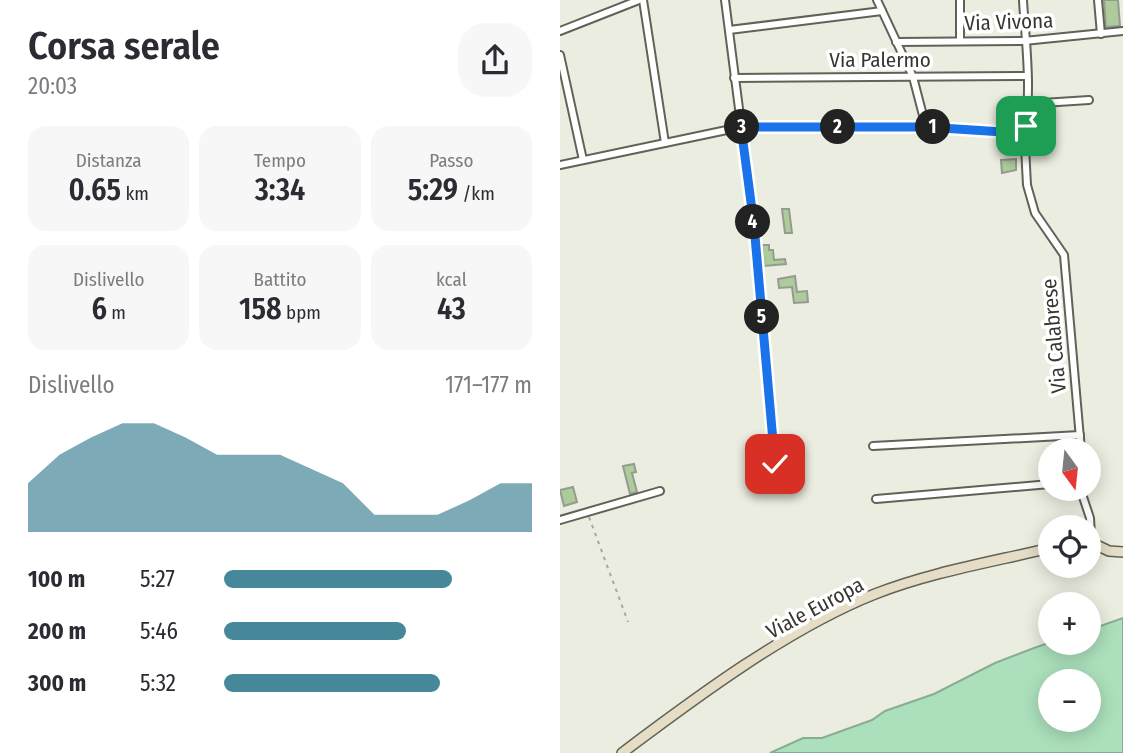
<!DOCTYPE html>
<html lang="it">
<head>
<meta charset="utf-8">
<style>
	body { margin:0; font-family:"Fira Sans Condensed",sans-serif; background:#f7f7f7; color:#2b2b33; height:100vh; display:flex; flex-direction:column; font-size:26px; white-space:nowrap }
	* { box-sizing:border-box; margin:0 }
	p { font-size:23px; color:#7c7c81 }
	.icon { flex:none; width:38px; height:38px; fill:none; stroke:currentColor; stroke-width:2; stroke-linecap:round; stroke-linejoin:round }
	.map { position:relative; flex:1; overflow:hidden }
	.drawer { display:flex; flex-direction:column; background:#fff; width:560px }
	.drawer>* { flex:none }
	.needle { width:46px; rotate:165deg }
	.fabs { position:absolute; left:478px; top:438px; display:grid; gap:14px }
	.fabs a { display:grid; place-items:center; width:63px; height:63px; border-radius:50%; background:#fff; box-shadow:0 4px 18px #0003; font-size:35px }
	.pin { position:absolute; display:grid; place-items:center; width:60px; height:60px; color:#fff; margin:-30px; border-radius:14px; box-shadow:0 4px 10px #0006 }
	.km { position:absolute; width:35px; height:35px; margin:-18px; border-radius:50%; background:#222; color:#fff; font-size:19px; line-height:35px; text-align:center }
	.round { display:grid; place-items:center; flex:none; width:74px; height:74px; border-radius:28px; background:#f7f7f7 }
	.summary { display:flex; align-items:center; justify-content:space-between; height:119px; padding:0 28px }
	h1 { font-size:38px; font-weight:600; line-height:52px }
	.stats { display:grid; grid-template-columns:repeat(3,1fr); gap:10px; height:119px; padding:7px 28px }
	.stats div { display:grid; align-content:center; border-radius:18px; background:#f7f7f7; text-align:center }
	.stats b { font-size:30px; font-weight:600 }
	.stats small { font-size:19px; font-weight:400 }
	.stats p { font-size:19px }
	.chart { height:196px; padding:14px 28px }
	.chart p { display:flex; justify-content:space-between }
	.chart svg { width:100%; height:126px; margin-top:7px; fill:#46889a; opacity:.7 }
	ul { padding:0 28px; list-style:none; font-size:23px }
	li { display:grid; grid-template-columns:112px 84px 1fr; align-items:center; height:52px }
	li i { height:18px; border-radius:9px; background:#46889a }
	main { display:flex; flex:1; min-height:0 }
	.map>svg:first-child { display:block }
	.water { fill:#ace0bc; stroke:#89ad93; stroke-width:2; fill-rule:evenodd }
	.building { fill:#adcb9b; stroke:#949b90; stroke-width:2 }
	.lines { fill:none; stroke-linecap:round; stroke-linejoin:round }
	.street-casing { stroke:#616257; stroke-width:10 }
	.secondary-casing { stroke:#616257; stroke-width:12 }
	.path { stroke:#a7a89e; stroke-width:2; stroke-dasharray:3.5 5; stroke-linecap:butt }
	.street { stroke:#fff; stroke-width:6 }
	.secondary { stroke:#e5ddc5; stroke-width:9 }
	.route-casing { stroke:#fff; stroke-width:14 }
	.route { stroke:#1a73e8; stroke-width:9 }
	.labels { text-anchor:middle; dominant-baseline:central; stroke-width:7; stroke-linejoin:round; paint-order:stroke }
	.street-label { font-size:21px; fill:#373732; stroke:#fff }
</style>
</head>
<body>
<main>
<section class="drawer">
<div class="summary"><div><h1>Corsa serale</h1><p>20:03</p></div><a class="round"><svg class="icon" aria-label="share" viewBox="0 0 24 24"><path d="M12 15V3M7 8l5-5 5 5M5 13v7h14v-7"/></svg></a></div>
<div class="stats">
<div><p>Distanza</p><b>0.65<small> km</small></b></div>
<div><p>Tempo</p><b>3:34</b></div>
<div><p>Passo</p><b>5:29<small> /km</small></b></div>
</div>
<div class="stats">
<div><p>Dislivello</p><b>6<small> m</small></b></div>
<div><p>Battito</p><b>158<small> bpm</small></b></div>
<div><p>kcal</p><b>43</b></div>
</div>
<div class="chart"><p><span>Dislivello</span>171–177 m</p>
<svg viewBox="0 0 160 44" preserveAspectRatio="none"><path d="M0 44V27L10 17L20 11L30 6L40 6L50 11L60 17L70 17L80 17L90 22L100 27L110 38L120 38L130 38L140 33L150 27L160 27V44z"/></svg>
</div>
<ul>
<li><b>100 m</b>5:27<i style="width:74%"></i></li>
<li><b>200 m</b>5:46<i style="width:59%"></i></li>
<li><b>300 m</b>5:32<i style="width:70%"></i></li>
</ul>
</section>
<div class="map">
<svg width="563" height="753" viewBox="0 0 563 753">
	<rect width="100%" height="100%" fill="#ebede0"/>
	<path class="water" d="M563 618V753H210L243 738H262L312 720 325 711 374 694 435 663 474 648 491 642H528L529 630ZM490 681H528V719H490Z"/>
	<g class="building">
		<path d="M544 0H558L560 26 546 27Z"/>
		<path d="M456 159V170L442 173 441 160Z"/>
		<path d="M222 209H229L232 233H225Z"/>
		<path d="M202 245H209V250H213L214 260 225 259 226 264 204 266Z"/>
		<path d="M235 276 237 292 247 291 248 302 234 303 232 287 219 288 218 279Z"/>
		<path d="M74 464 76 472 72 473 77 492 70 494 63 466Z"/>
		<path d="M13 487 17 502 4 506 0 490Z"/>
	</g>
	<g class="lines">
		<g class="street-casing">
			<g id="street">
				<path d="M83 0 105 143"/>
				<path d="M165 0 194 225 205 350"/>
				<path d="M317 0 353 77 366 127"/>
				<path d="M400 0V41"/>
				<path d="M538 0 541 34"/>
				<path d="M169 30 322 11"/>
				<path d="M0 31 79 0"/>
				<path d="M336 42 464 41 563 31"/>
				<path d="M0 55 23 160"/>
				<path d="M174 78 466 76"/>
				<path d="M467 104 529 100"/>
				<path d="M459 133 465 147 467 185 475 213 504 255 521 450"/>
				<path d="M459 133C476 116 464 27 463 0"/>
				<path d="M0 165 181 127H366L459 133"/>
				<path d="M313 446 520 435"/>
				<path d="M520 488 530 518 531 535"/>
				<path d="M316 499 490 484"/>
				<path d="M0 520 100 491"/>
			</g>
		</g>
		<g class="secondary-casing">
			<g id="secondary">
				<path d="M528 541 549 551 563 552"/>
				<path d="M62 753C135 698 229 628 315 594 371 572 432 562 490 548"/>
			</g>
		</g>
		<g class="path">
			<path d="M205 355 215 464"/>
			<path d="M29 517 68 622"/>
		</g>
		<use href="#street" class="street"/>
		<use href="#secondary" class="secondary"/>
	</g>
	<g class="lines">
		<g class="route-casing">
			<path id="route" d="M215 464 194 225 181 127H366L459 133 466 126"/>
		</g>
		<use href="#route" class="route"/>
	</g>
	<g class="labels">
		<g class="street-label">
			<text transform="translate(449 22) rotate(-2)">Via Vivona</text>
			<text x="320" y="60">Via Palermo</text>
			<text transform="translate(494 336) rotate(-95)">Via Calabrese</text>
			<text transform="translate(255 608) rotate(-28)">Viale Europa</text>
		</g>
	</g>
</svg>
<div class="fabs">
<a><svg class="needle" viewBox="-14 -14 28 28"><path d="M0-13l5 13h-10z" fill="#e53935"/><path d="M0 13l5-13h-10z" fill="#7c7c81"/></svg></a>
<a><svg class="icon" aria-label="locate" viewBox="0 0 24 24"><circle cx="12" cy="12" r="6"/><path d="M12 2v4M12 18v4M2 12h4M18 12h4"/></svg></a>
<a>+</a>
<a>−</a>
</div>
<div class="pin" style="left:466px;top:126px;background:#1e9e55"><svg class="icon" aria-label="arrive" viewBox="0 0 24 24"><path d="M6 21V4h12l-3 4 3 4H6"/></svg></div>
<div class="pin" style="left:215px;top:464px;background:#d93025"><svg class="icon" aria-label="check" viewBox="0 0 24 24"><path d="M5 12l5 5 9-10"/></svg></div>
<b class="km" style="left:373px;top:127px">1</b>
<b class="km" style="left:278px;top:127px">2</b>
<b class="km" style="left:182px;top:127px">3</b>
<b class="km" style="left:193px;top:222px">4</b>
<b class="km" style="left:202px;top:317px">5</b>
</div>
</main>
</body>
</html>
